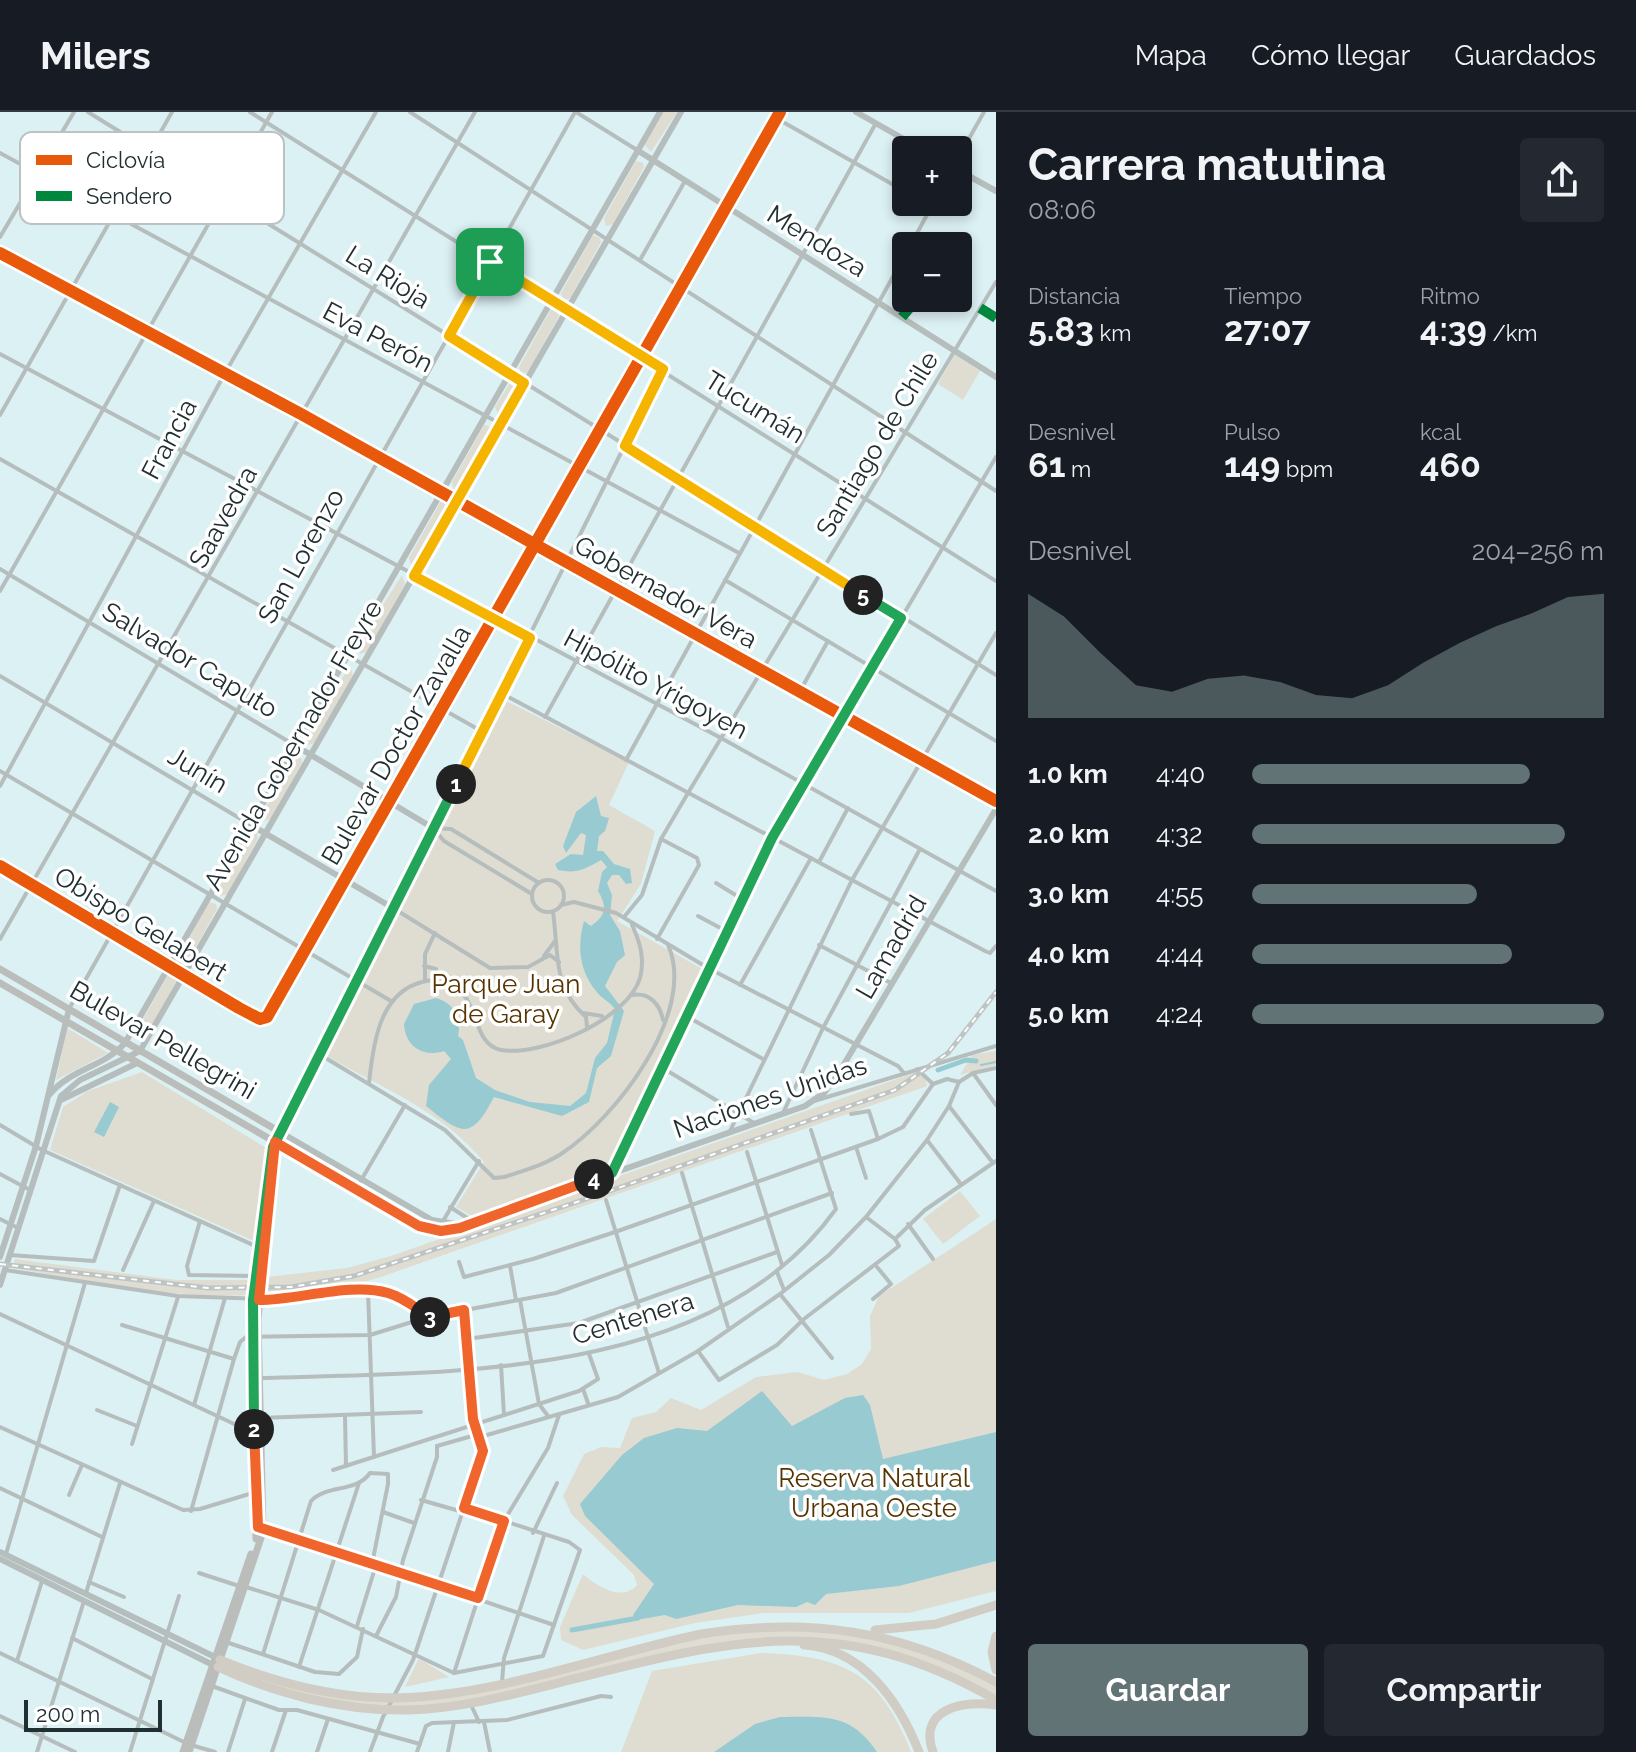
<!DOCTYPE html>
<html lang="es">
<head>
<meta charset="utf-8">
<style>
	body { margin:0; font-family:Raleway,sans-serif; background:#242831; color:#f1f3f6; height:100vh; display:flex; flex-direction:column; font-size:30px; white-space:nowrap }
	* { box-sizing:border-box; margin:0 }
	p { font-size:26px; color:#9ea1a6 }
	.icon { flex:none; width:44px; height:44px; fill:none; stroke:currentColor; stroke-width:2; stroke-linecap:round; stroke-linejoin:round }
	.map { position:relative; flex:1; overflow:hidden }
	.side { display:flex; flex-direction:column; background:#171b24; width:640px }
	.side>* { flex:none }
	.controls { position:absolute; left:892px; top:24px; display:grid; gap:16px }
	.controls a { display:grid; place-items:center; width:80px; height:80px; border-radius:8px; background:#171b24; box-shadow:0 4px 12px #0003; font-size:40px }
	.scale { position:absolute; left:24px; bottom:20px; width:138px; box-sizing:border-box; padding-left:8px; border:4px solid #202f31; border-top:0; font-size:22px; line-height:28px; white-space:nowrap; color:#202f31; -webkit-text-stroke:6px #fff; paint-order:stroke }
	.pin { position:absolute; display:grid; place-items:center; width:68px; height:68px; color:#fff; margin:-34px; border-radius:16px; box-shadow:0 4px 12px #0006 }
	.km { position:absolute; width:40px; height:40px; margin:-20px; border-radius:50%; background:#222; color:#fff; font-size:22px; line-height:40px; text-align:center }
	.round { display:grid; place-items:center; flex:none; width:84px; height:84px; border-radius:8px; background:#242831 }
	.headline { display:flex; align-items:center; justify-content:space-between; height:136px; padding:0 32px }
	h1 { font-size:44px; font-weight:700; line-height:60px }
	.metrics { display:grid; grid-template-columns:repeat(3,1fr); gap:12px; height:136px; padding:8px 32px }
	.metrics div { display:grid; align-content:center }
	.metrics b { font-size:34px; font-weight:700 }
	.metrics small { font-size:22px; font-weight:400 }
	.metrics p { font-size:22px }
	.chart { height:224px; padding:16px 32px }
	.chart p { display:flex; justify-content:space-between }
	.chart svg { width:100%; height:144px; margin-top:8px; fill:#627375; opacity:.7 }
	.cta { display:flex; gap:16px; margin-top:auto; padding:16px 32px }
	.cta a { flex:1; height:92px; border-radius:8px; background:#627375; color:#fff; font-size:32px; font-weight:700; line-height:92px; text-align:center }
	.cta a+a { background:#242831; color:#f1f3f6 }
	ul { padding:0 32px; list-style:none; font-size:26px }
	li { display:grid; grid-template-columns:128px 96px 1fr; align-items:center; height:60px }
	li i { height:20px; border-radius:10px; background:#627375 }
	header { display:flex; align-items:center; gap:48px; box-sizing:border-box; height:112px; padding:0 40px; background:#171b24; border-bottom:2px solid #363941 }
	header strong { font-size:38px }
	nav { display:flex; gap:44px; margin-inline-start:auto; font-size:28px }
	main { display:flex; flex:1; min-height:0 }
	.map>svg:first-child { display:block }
	.green { fill:#dfddd1 }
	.water { fill:#98cad2 }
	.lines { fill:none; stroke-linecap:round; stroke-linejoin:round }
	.stream { stroke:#98cad2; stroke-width:2 }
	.canal { stroke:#98cad2; stroke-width:5 }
	.street { stroke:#b6bdbd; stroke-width:4 }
	.secondary { stroke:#b6bdbd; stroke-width:6 }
	.primary { stroke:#bbbdba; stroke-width:7 }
	.highway { stroke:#d1cdc5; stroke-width:9 }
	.rail-casing { stroke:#bec4c4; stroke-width:5 }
	.rail { stroke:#fff; stroke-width:2; stroke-dasharray:6; stroke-linecap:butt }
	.quiet { stroke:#00873e; stroke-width:10; stroke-dasharray:20 10; stroke-linecap:butt }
	.cycleway-casing { stroke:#fff; stroke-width:17 }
	.cycleway { stroke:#e8590c; stroke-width:12 }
	.split-1-casing { stroke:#fff; stroke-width:16 }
	.split-2-casing { stroke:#fff; stroke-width:16 }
	.split-3-casing { stroke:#fff; stroke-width:16 }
	.split-4-casing { stroke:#fff; stroke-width:16 }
	.split-5-casing { stroke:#fff; stroke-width:16 }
	.split-6-casing { stroke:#fff; stroke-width:16 }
	.split-1 { stroke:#f5b400; stroke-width:10 }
	.split-2 { stroke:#22a559; stroke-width:10 }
	.split-3 { stroke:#f0652b; stroke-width:10 }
	.split-4 { stroke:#f0652b; stroke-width:10 }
	.split-5 { stroke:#22a559; stroke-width:10 }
	.split-6 { stroke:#f5b400; stroke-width:10 }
	.labels { text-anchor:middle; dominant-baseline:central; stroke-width:7; stroke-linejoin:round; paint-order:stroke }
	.street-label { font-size:26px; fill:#202f31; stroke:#fff }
	.park-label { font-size:26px; fill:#553401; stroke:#fff }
	.key { fill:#fff; stroke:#bcc1c1; stroke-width:2 }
	.key-label { font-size:22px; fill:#202f31 }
</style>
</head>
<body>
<header>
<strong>Milers</strong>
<nav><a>Mapa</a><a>Cómo llegar</a><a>Guardados</a></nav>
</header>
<main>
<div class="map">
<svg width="996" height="1640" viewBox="0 0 996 1640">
	<rect width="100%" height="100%" fill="#dcf1f4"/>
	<g class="green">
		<path d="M663 0H677L651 40 644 32Z"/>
		<path d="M636 49 643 51 644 55 613 112 606 114 604 106Z"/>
		<path d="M593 123 600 126 601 130 570 186 563 189 561 181Z"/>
		<path d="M551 197 558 200 559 204 528 260 521 263 519 255Z"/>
		<path d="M955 242 980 259 963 288 938 272Z"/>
		<path d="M510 271 518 276 505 300 498 302 495 295Z"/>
		<path d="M484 313 491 315 492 320 461 376 454 379 452 370Z"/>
		<path d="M441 389 448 391 449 396 418 452 411 454 409 446Z"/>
		<path d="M402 463 405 472 367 540 360 542 357 534Z"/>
		<path d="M350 554 353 563 314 631 307 634 305 625Z"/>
		<path d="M506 589 629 650 609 693 655 719 641 772 617 809 704 858 606 1059 475 1106 456 1095 484 1050C444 1000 382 976 327 944L326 940Z"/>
		<path d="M294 644 301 646 302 651 271 707 264 709 262 701Z"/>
		<path d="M250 719 257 721 258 726 228 782 220 784 218 776Z"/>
		<path d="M209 790 216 792 217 797 186 853 179 856 177 848Z"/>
		<path d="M169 861 176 863 177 868 146 924 139 926 137 918Z"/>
		<path d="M67 916 108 941 56 968Z"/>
		<path d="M996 939V953L960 963 972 943Z"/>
		<path d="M142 960 268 1037 258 1126 254 1129 50 1038 63 995 88 979Z"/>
		<path d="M914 961 925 965 927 974 378 1166 328 1180 265 1183 266 1165 347 1156 391 1144Z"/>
		<path d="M960 1079 980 1104 943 1132 923 1107Z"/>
		<path d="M996 1107V1479L909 1501H764L695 1511 583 1538 561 1528 560 1515 583 1462C598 1475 622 1490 637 1473L634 1463 572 1403 563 1384 584 1342 601 1335 620 1336 632 1306 656 1300 671 1286 701 1298 756 1265 798 1260 824 1268 847 1262 862 1252 871 1237 870 1204 879 1184Z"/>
		<path d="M15 1147 176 1168H253L251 1183C171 1187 90 1169 12 1156Z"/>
		<path d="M730 1517 866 1521 996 1570V1588L898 1543 753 1528 480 1589 372 1597 280 1578 220 1548 343 1582 444 1581Z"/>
		<path d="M761 1541C844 1544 879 1560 911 1640H621L652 1559Z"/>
		<path d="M418 1548H421L449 1565 405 1575Z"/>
	</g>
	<g class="water">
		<path d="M596 684 601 704 609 706 605 719 599 724 597 739H603L614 752 630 757 632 771 626 772 619 763H612L607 771 612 783 610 803 620 819 625 843 617 850 605 874 624 899 611 944 597 956 589 990 562 1004 494 985C471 1030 461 1022 426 994L429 973 451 947 444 939C423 946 405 934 404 912L414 892 436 886C454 891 462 906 458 924L463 928 476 966 495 978 530 990 570 994 586 981 595 946 607 931 615 897C609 889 601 886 596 879 579 858 577 834 584 809L591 814C607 803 607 794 598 779L602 760 607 755 601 748C585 757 578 762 558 758L555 752 571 742 583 743 586 723 581 721 566 741 563 734 576 700Z"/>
		<path d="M110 990 119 995 104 1025 94 1020Z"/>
		<path d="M762 1279 792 1314 845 1286 863 1283 870 1293 883 1347 996 1320V1449L899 1474 826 1482 815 1493 807 1490 796 1495 738 1493 676 1507 665 1503 636 1508 633 1503 654 1472 585 1404 580 1392 622 1343 644 1326 677 1316 707 1319Z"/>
		<path d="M780 1605C824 1605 850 1600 877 1640H714L755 1612Z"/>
	</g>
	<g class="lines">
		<path class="stream" d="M981 953 996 950"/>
		<g class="canal">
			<path d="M938 958 966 948 976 949"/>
			<path d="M572 1518 638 1506"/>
		</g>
		<g class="street">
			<path d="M88 0 996 563"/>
			<path d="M250 0 996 469"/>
			<path d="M410 0 996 379"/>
			<path d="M576 0 637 38"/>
			<path d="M776 6 906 80"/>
			<path d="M0 41 739 441"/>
			<path d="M958 46 984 0"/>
			<path d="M0 125 74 0"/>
			<path d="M910 134 934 90"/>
			<path d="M0 141 301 302 996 689"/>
			<path d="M640 148 685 69"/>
			<path d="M980 196 996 206"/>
			<path d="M902 205 918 186"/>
			<path d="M0 242 721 626 996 779"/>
			<path d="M0 303 172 0"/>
			<path d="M0 347 483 620"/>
			<path d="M0 457 296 634"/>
			<path d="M725 468 996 629"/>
			<path d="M0 479 272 0"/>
			<path d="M0 564 251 713"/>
			<path d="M800 579 828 529"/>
			<path d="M503 582 985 839 990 841 996 834"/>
			<path d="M545 605 876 11"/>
			<path d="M626 648 906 141"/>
			<path d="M0 659 391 889"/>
			<path d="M0 674 225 261 376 0"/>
			<path d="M433 716 663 257"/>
			<path d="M433 716 451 717 539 771"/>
			<path d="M433 716 444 729 532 782"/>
			<path d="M819 750 848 696"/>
			<path d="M0 754 239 896 260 907 267 905 780 0"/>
			<circle cx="548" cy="784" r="16"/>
			<path d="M716 771 742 787"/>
			<path d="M561 793 574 790 616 801 708 856 898 954 904 961"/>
			<path d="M393 796 490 856 528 855 550 843 559 850"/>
			<path d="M553 800C559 842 552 875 586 905L587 915"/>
			<path d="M698 804 726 819"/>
			<path d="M624 805 642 783 661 727 688 681 996 170"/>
			<path d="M0 827 475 0"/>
			<path d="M657 827 699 753 697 746 661 727"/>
			<path d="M819 833 891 871"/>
			<path d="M544 844 555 829"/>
			<path d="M424 854 436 857 435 868"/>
			<path d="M425 868V842L435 821"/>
			<path d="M740 873 811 746"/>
			<path d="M632 883C649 880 660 892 663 908"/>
			<path d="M69 897 575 0"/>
			<path d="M583 901 602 904"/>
			<path d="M686 904 763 947"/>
			<path d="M319 942 445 1018 494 1066 504 1065C523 1059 544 1053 561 1042 615 1007 698 900 668 833"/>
			<path d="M661 955 754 1011"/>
			<path d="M917 957 933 972"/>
			<path d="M973 961 996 993"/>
			<path d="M369 971C373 933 379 881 422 870 436 866 450 870 461 880 478 896 475 933 501 938 541 945 628 907 640 866 645 847 640 830 632 813"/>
			<path d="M933 972 947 967 959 970 973 961 996 956"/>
			<path d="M814 989 996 934"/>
			<path d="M949 994 993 1051"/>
			<path d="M783 1001 823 916 920 737"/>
			<path d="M851 1002 869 999 878 1027"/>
			<path d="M0 1013 42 1038 262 1137"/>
			<path d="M730 1019 852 768 996 521"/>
			<path d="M927 1028 960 1071"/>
			<path d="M856 1035 866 1066"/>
			<path d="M747 1040 782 1153"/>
			<path d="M612 1061 772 726 996 345"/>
			<path d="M682 1061 728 1215"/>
			<path d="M0 1062 30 1078"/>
			<path d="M356 1077 405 993"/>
			<path d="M606 1088 659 1261"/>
			<path d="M450 1095 472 1109"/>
			<path d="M0 1107 18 1116"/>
			<path d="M200 1109 187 1154 189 1163 257 1164"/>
			<path d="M443 1109 479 1049"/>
			<path d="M908 1112 933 1147"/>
			<path d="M895 1127 925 1098 996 1049"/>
			<path d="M10 1143 94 1149 120 1073"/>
			<path d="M459 1150 464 1165 533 1147 615 1120 878 1027 903 1015 933 972"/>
			<path d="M510 1154 516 1188"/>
			<path d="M5 1158 178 1184 289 1188 364 1177 404 1187 428 1205"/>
			<path d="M123 1158 154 1089"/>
			<path d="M777 1160 784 1178"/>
			<path d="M368 1179 374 1345"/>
			<path d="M780 1182 832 1246"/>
			<path d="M873 1187 891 1172 877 1155"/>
			<path d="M520 1188 539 1292 548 1304"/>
			<path d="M0 1202 247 1318H256"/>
			<path d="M122 1213 234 1247"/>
			<path d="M467 1227 579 1211 777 1140"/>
			<path d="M698 1239 719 1268 777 1233 804 1207 899 1134 895 1127 866 1105"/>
			<path d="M501 1253 504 1303"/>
			<path d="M261 1266C450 1260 713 1269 836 1097L811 1018"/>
			<path d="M583 1277 588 1291"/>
			<path d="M194 1293 225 1186"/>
			<path d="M97 1298 137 1314"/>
			<path d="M345 1304 346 1354"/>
			<path d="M260 1306 421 1300"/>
			<path d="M0 1315 183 1398 200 1397 256 1380"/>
			<path d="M480 1325 618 1285 698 1239 780 1182 829 1143 866 1105 927 1028 949 994 959 970"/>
			<path d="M132 1332 178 1185"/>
			<path d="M437 1334 479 1322"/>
			<path d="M333 1358 579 1279 598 1267 589 1242"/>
			<path d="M0 1376 102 1425"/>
			<path d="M69 1383 82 1353"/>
			<path d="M421 1388 463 1400"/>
			<path d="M191 1399 234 1247 240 1230 246 1225 370 1223 428 1205 556 1181 832 1081"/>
			<path d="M383 1400 414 1411"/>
			<path d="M265 1415 554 1513"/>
			<path d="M533 1421 557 1371"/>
			<path d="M6 1442 85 1171"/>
			<path d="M199 1461 239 1474"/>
			<path d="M89 1470 124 1485"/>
			<path d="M246 1475 319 1498 454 1561"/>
			<path d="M86 1481 120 1371"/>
			<path d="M357 1514 376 1453"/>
			<path d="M376 1524 396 1485 403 1448 437 1345V1334"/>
			<path d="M72 1526 152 1567"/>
			<path d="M226 1530 315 1560 339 1562 357 1545 363 1517"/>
			<path d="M0 1541 186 1631"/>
			<path d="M263 1542 311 1389C327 1372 356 1381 370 1361L388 1362V1372L372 1452"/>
			<path d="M17 1549 42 1469"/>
			<path d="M299 1555 359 1371"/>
			<path d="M454 1561 543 1544 580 1438 569 1430 464 1396"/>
			<path d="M454 1561 502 1412 548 1336 559 1303"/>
			<path d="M502 1570 504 1546 544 1424"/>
			<path d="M212 1574 279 1598H297L420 1632"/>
			<path d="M471 1593 479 1610"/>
			<path d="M0 1604 75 1640"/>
			<path d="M484 1610 490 1640"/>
			<path d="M191 1633 215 1640"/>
			<path d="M37 1640 84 1489"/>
			<path d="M130 1640 179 1484"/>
			<path d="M228 1640 245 1587"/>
			<path d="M272 1640 286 1598"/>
			<path d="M317 1640 328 1607"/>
			<path d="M370 1640 383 1605 413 1548 483 1339 473 1307 464 1198"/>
			<path d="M417 1640 426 1614 432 1611 507 1608 601 1584 611 1585"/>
			<path d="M448 1640 454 1610"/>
		</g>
		<g class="secondary">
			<path d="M856 0 923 38"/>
			<path d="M637 38 996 265"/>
			<path d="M958 58 996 79"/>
			<path d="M296 634 433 716 280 1020 432 1108 461 1113"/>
			<path d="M251 713 393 796"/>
			<path d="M49 983C70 957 104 955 125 931L660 0"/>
			<path d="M61 988 135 952"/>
			<path d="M275 1030 419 1114 447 1119 805 994 824 981 837 964 996 697"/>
			<path d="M0 1145 36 1034 69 897"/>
			<path d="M0 1173 61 984 80 968 140 939 681 0"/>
			<path d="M0 1440 219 1547"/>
			<path d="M0 1447 215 1554"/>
		</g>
		<g class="primary">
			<path d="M0 857 280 1020 271 1046 258 1208 263 1420 189 1640"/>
			<path d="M0 871 275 1030"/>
			<path d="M256 1172 252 1224 256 1427"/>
			<path d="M183 1640 251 1442"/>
		</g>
		<g class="highway">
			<path d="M875 1518 936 1512 996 1493"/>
			<path d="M996 1524 992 1540 996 1558"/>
			<path d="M804 1533C863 1537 899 1589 919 1640"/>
			<path d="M220 1548C276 1571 337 1587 398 1586 500 1583 602 1543 701 1522 809 1505 899 1518 996 1570"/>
			<path d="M218 1555C276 1582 342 1599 407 1598 459 1597 511 1583 562 1570 727 1528 838 1497 996 1588"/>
			<path d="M933 1640C917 1596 965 1588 996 1593"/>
		</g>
		<g class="rail-casing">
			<path id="rail" d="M0 1152 208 1176 291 1175 354 1164 604 1081 895 978 948 941 996 880"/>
		</g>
		<use href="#rail" class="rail"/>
		<g class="quiet">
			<path d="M980 196 996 206"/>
			<path d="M902 205 918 186"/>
		</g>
		<g class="cycleway-casing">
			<g id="cycleway">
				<path d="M0 141 301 302 996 689"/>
				<path d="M0 754 239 896 260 907 267 905 780 0"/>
			</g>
		</g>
		<use href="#cycleway" class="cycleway"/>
	</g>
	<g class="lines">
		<g class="split-1-casing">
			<path id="split-1" d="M456 672 530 526 414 464 524 271 449 224 490 150"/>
		</g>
		<g class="split-2-casing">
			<path id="split-2" d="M254 1317 253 1188 273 1035 456 672"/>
		</g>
		<g class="split-3-casing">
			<path id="split-3" d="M254 1317 258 1415 478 1486 504 1409 464 1396 483 1339 473 1307 464 1198 430 1205"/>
		</g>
		<g class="split-4-casing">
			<path id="split-4" d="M430 1205C417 1197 405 1186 388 1181 351 1170 299 1188 259 1188L275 1030 419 1114 441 1119 460 1116 594 1067"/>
		</g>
		<g class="split-5-casing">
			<path id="split-5" d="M594 1067 612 1061 772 726 901 506 863 483"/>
		</g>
		<g class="split-6-casing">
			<path id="split-6" d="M490 150 663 257 625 334 863 483"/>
		</g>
		<use href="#split-1" class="split-1"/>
		<use href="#split-2" class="split-2"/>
		<use href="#split-3" class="split-3"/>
		<use href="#split-4" class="split-4"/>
		<use href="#split-5" class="split-5"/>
		<use href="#split-6" class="split-6"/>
	</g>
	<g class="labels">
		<g class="street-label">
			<text transform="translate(817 129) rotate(32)">Mendoza</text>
			<text transform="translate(388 165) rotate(32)">La Rioja</text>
			<text transform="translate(378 225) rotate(28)">Eva Perón</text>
			<text transform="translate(755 295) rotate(32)">Tucumán</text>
			<text transform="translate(169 327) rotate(-62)">Francia</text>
			<text transform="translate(877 332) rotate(-59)">Santiago de Chile</text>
			<text transform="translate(223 405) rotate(-61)">Saavedra</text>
			<text transform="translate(301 444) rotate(-61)">San Lorenzo</text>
			<text transform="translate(666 480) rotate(29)">Gobernador Vera</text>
			<text transform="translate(190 548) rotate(31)">Salvador Caputo</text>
			<text transform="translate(656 572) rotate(28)">Hipólito Yrigoyen</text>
			<text transform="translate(293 633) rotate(-60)">Avenida Gobernador Freyre</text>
			<text transform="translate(396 633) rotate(-60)">Bulevar Doctor Zavalla</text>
			<text transform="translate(198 658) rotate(31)">Junín</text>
			<text transform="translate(141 812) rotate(31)">Obispo Gelabert</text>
			<text transform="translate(891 835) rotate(-60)">Lamadrid</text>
			<text transform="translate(163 928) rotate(30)">Bulevar Pellegrini</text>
			<text transform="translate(770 985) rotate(-19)">Naciones Unidas</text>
			<text transform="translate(633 1206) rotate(-17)">Centenera</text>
		</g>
		<g class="park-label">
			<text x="506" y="872">Parque Juan<tspan x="506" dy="30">de Garay</tspan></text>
			<text x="874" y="1366">Reserva Natural<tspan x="874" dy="30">Urbana Oeste</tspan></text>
		</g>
	</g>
	<rect x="20" y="20" width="264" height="92" rx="12" class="key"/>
	<rect x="36" y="43" width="36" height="10" fill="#e8590c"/>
	<rect x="36" y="79" width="36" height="10" fill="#00873e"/>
	<g class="key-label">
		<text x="86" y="56">Ciclovía</text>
		<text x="86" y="92">Sendero</text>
	</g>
</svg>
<div class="controls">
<a>+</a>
<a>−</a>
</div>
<div class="scale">200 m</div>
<div class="pin" style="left:490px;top:150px;background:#1e9e55"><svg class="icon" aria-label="arrive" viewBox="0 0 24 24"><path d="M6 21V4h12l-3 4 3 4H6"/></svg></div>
<b class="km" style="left:456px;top:672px">1</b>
<b class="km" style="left:254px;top:1317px">2</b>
<b class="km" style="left:430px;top:1205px">3</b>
<b class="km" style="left:594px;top:1067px">4</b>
<b class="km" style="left:863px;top:483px">5</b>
</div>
<section class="side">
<div class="headline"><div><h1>Carrera matutina</h1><p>08:06</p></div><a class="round"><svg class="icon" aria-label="share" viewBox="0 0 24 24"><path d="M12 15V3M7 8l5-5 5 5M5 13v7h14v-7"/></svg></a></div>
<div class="metrics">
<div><p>Distancia</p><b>5.83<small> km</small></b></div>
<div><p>Tiempo</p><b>27:07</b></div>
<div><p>Ritmo</p><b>4:39<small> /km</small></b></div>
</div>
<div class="metrics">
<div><p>Desnivel</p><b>61<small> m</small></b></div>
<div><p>Pulso</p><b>149<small> bpm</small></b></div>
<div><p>kcal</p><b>460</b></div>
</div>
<div class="chart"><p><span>Desnivel</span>204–256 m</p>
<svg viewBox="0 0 160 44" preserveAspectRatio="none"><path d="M0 44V6L10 13L20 24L30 34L40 36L50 32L60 31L70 33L80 37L90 38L100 34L110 27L120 21L130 16L140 12L150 7L160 6V44z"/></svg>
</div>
<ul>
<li><b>1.0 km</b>4:40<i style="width:79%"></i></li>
<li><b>2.0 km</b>4:32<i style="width:89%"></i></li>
<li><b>3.0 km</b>4:55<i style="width:64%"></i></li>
<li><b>4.0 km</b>4:44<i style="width:74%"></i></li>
<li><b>5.0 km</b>4:24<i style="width:100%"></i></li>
</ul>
<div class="cta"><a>Guardar</a><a>Compartir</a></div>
</section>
</main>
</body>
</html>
